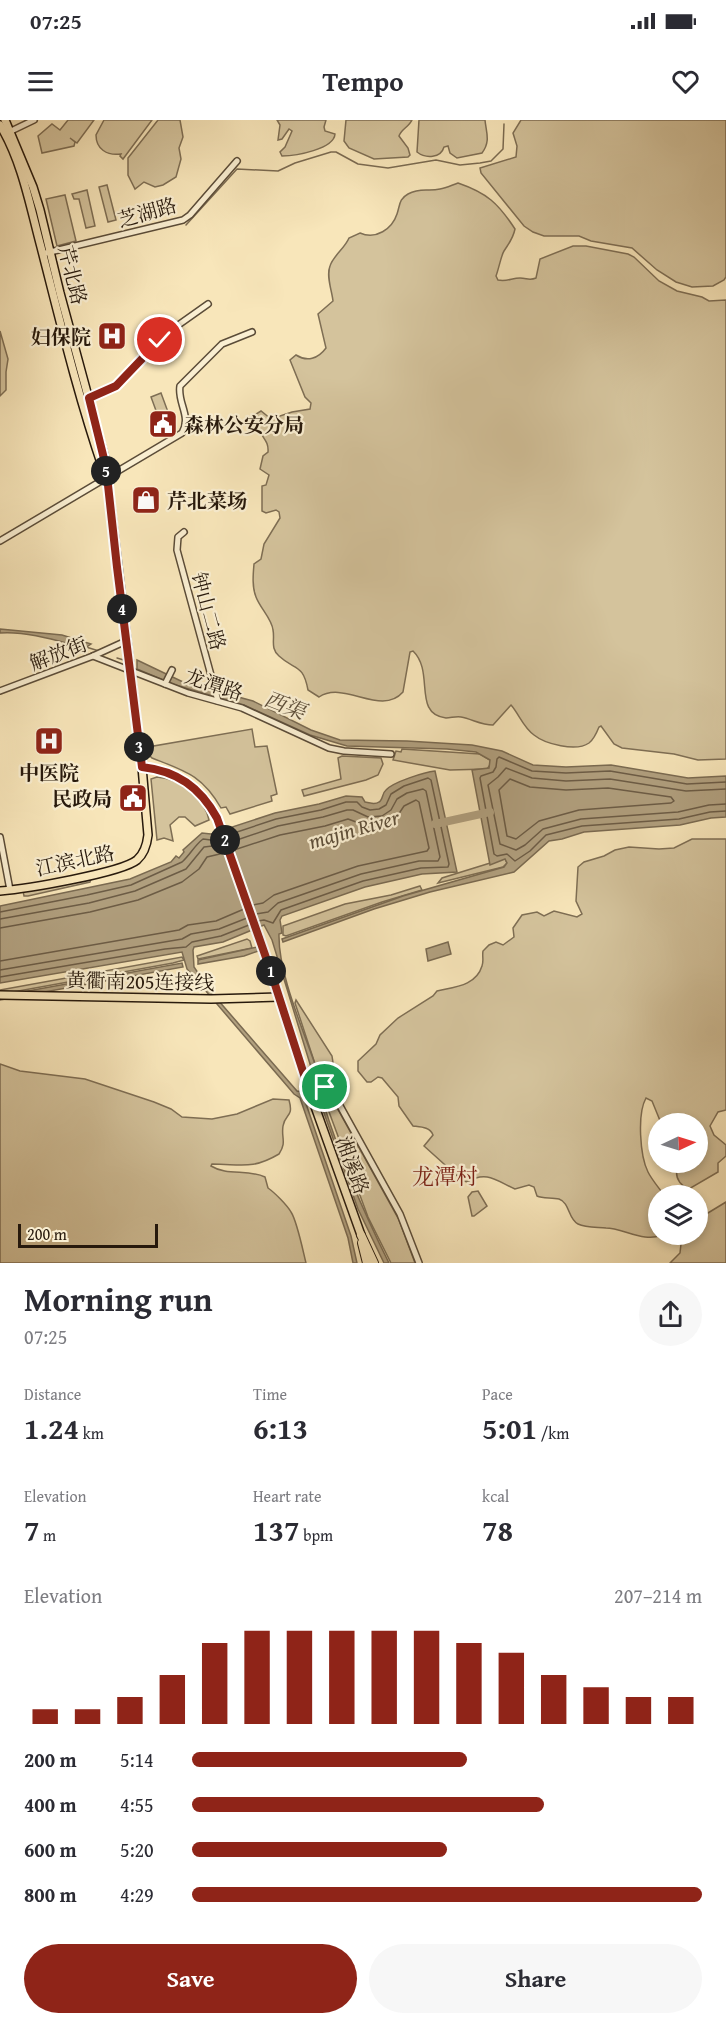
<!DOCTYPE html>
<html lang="en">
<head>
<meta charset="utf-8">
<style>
	body { margin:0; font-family:"Gentium Book Plus","Noto Serif SC",serif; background:#f7f7f7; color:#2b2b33; height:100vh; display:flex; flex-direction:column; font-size:22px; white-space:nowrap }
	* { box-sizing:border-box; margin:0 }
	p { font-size:20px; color:#7c7c81 }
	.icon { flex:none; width:33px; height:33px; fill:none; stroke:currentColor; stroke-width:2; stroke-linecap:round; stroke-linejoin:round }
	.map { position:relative; height:1143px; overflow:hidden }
	.panel { display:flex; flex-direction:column; background:#fff; flex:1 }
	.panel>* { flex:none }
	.needle { width:39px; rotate:86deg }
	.controls { position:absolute; left:648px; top:993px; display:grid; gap:12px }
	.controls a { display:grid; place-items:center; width:60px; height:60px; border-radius:50%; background:#fff; box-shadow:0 3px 9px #0003; font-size:30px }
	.scale { position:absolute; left:18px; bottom:15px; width:140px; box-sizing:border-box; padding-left:6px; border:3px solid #27190c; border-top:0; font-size:16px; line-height:21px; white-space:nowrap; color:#27190c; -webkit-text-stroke:4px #faefd2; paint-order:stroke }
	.pin { position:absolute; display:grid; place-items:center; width:51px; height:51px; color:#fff; margin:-26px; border:3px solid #fff; border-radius:50%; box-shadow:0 2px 6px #0007 }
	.km { position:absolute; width:30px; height:30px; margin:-15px; border-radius:50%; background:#222; color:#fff; font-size:16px; line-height:30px; text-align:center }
	.round { display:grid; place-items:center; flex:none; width:63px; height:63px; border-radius:32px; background:#f7f7f7 }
	.headline { display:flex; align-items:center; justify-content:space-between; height:102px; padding:0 24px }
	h1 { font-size:33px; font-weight:800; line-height:45px }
	.metrics { display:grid; grid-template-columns:repeat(3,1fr); gap:9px; height:102px; padding:6px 24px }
	.metrics div { display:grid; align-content:center }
	.metrics b { font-size:30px; font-weight:800 }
	.metrics small { font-size:16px; font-weight:400 }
	.metrics p { font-size:16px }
	.chart { height:168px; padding:12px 24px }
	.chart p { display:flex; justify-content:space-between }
	.chart svg { width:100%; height:108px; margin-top:6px; stroke:#8f2418; stroke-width:6 }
	.action { display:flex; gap:12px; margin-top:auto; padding:12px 24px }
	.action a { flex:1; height:69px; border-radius:36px; background:#8f2418; color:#fff; font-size:24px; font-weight:800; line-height:69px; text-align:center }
	.action a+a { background:#f7f7f7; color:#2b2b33 }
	ul { padding:0 24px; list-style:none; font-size:20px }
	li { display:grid; grid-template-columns:96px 72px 1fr; align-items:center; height:45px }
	li i { height:15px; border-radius:8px; background:#8f2418 }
	.status { display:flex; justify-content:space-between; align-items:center; height:42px; padding:0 30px; background:#fff; direction:ltr }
	.status svg { height:16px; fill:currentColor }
	header { display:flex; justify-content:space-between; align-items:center; height:78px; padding:0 24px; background:#fff; font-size:27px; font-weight:800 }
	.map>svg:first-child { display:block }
	.green { fill:#d4c39c; stroke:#7e6e54; stroke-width:1.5 }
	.water { fill:#b1a07f; stroke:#7a6a51; stroke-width:1.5 }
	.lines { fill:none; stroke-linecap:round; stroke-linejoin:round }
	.shore { stroke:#6c5c46; stroke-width:1.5 }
	.stream { stroke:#7a6a51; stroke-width:1.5 }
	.river { stroke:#b1a07f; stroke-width:8 }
	.minor-casing { stroke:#5b4c38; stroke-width:8 }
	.major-casing { stroke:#27190c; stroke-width:10 }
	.highway-casing { stroke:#27190c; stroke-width:10 }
	.minor { stroke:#faefd2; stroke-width:5 }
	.major { stroke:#f8e6ba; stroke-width:7 }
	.highway { stroke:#f8e6ba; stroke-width:8 }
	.route-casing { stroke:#fff; stroke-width:12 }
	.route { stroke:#8f2418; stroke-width:8 }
	.labels { text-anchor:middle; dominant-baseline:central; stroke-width:4.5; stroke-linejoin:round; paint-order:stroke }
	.street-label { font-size:20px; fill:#27190c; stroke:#faefd2 }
	.poi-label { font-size:20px; font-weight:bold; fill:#27190c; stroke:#faefd2; text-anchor:end }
	.water-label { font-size:21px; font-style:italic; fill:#5e4f3a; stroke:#faefd2 }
	.quarter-label { font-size:22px; fill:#7a1f14; stroke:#faefd2 }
</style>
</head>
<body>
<div class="status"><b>07:25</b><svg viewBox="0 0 49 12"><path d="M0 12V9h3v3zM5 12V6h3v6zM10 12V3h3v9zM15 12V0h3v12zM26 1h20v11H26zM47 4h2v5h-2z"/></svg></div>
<header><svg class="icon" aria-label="menu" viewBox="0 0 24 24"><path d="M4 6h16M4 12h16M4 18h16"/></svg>Tempo<svg class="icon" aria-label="heart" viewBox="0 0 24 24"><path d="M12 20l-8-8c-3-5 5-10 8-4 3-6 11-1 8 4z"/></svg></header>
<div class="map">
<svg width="726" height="1143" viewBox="0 0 726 1143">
	<rect width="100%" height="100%" fill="#f8e6ba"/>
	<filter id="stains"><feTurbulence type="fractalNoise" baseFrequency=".00333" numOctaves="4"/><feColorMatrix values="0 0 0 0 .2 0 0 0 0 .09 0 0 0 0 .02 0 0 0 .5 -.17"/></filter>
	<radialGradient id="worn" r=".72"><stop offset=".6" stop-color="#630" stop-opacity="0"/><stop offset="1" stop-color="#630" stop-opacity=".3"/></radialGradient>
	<g class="green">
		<path d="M68 0H94L77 23 70 18 75 22 74 26 42 33 38 16 52 4 60 10Z"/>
		<path d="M104 0H152L123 39 120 36 121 34C107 36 96 29 96 15Z"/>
		<path d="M158 0H180L183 17 179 28 181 39 176 57 163 65 155 67 144 62 135 69 128 55V38Z"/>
		<path d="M277 0H326L324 7 325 11 335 14C334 29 296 36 282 36L280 32 285 27 292 11 289 9 282 19 278 20 280 5Z"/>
		<path d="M346 0H412C409 7 401 9 399 16L408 28 410 35 408 37 374 39 349 28 344 21Z"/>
		<path d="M419 0H485C486 12 491 21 482 33L457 38 450 33 448 26 444 27C441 38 426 39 417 32Z"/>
		<path d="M521 0H726V157L724 160 713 166 692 167 676 162 657 150 632 128 591 121 579 116H544L533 112 524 106 481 53 480 48 516 37 517 26 513 13Z"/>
		<path d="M458 63C487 73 498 83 515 109 513 119 509 123 504 131 501 136 499 148 496 156L498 160C507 162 512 158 520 158 527 158 529 161 536 158L540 139 573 126H586L628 134 634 137 659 161 677 171 702 177 709 181 726 180V639L698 640 674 634 622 628 614 624 601 606 599 607C597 612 593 620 589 623 576 632 545 624 534 615 523 607 519 594 511 585L493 605C481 605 472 599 461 597 456 596 451 598 446 598 412 594 435 552 413 531L410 532 403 572C381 597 344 560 319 577L308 570C303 543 295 551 279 536 270 528 275 520 273 510 272 499 260 488 256 477 252 467 253 455 254 444L261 439 264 424 280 398 279 392 276 390 266 393 262 391V366L266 365 269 355 260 349 263 336 268 332C269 321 262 318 259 309 257 304 257 299 256 294L261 291 271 299 292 292 310 289 311 283 305 277 290 240 296 235C307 242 318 239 326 228L318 194 333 181C332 171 326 156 330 146 333 136 345 128 349 118L360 113C376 120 392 109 397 94 400 85 399 79 408 74 421 67 428 72 440 69 446 68 452 65 458 63Z"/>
		<path d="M107 65 116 100 108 102 99 67Z"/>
		<path d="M87 70 95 106 86 108 79 79H74L72 74Z"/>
		<path d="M65 75 76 121 57 126 46 79Z"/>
		<path d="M0 211 8 239 6 252V270L0 276Z"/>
		<path d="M161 273 168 292 158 296 151 277Z"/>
		<path d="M252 609 255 627 267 626 277 674 271 676 272 681 230 694 226 687 221 688C202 655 185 651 152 638L148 634V627Z"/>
		<path d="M402 629 480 634 490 640V645L487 649 450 650 393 640 396 631 401 632Z"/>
		<path d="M342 636 381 638 383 644 378 655 366 660 304 676 302 670 341 659 338 638Z"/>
		<path d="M157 657C179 658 205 679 209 700L195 706 185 697H179L170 705 173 721 164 718 157 720 151 659Z"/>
		<path d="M692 719H726V990L718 992 710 1006 714 1015 726 1025V1036L718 1043V1052L689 1069C680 1065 675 1058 677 1048L673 1043 698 1042V1004L661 1003 652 981 646 978C637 994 640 1036 648 1052 652 1060 659 1068 664 1075L658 1076V1114L661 1115C646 1123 622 1108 606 1108 598 1107 586 1108 578 1104 568 1099 570 1083 559 1079 552 1077 543 1079 537 1076L534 1067 529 1065 515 1069C497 1061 486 1050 468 1062L463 1061 424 1026 433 1015C430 1007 421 1007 413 1006L399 986 398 977 382 958 378 957 371 962H367L358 951V941L376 924 380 915 398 898 433 876 437 871C454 867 476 866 482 846 484 841 482 836 483 831L489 825 496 822 503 825 514 817 513 808 522 795 537 792 544 796 554 791 577 797 582 794 576 781 578 747 584 742 604 736 615 730 629 727 659 729 674 728Z"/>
		<path d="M503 739H505L507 743 503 747 438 763 442 758Z"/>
		<path d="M89 757 91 759 90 762 28 776H24L23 771Z"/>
		<path d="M420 766 422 770 382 782 286 816 283 815V806L345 784 391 775Z"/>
		<path d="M247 819 250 821 252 828 198 839 197 836Z"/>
		<path d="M182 837 184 840 173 843 13 872 0 873V870Z"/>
		<path d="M296 880 332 936 335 956 332 962H323L320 959 295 883Z"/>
		<path d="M0 944 20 951 85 959 154 982 171 989 182 997 212 999 237 994 273 979 289 980C294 998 285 993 283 1006 281 1018 287 1022 279 1034 252 1050 241 1044 212 1044L211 1046C227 1056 248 1049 265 1057L268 1068C275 1073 287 1085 291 1092 297 1101 303 1131 306 1143H0Z"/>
		<path d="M322 973H327L331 977 399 1100 415 1143H391L368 1097Z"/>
		<path d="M478 1071 487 1086 474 1096H472L468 1077 472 1072Z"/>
		<path d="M726 1082V1143H670L680 1133 682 1115 698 1114V1099Z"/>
	</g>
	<g class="water">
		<path d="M0 509 62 515 91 524 85 528C58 521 28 511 0 513Z"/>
		<path d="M137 540 183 562 253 581 311 610 340 620 407 621 472 625 502 631 533 645 566 647 611 645 688 658 726 656V697L711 698 680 705 584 712 562 719 549 721 514 752 430 772 374 789 283 822 282 819 403 776 504 747 507 743 505 739 490 745 472 650 489 648 490 640 476 632 447 629 347 626 310 615 244 585 175 565 137 549Z"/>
		<path d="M435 651 457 752 422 754 365 767 282 796 280 800 282 813 279 814C278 854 304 911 317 950 321 960 320 971 323 982 340 1037 363 1091 389 1143H384L358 1089 318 976 314 957 272 820 264 805 223 822 194 827 193 830 194 847 211 872 290 963 297 971 302 972 351 1116 357 1143H353L348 1118 300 978 294 974 187 849 182 832 0 863V786L130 759 171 742 176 736 179 738 184 732 183 730 202 713 211 714 275 693 319 684 346 676 362 677 365 682C369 683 375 685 379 682 383 680 382 673 386 670 393 662 425 652 435 651Z"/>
		<path d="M448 822 451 834 428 841 426 829Z"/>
		<path d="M266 825 267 828 244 836 198 844V840Z"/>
		<path d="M182 843 183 847 0 880V876Z"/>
	</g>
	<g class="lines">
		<g class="shore">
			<path d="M510 659 530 667 566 670 608 668 671 677 674 681 671 683 579 690 539 701 516 719 507 716 499 670Z"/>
			<path d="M726 662 687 664 610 651 566 653 532 651 499 637 497 639 496 647 493 652 481 656 480 658 494 734 497 736 507 734 515 741 530 731 546 715 582 706 679 699 710 692 726 691"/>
			<path d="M726 669 686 671 610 659 566 661 532 658 506 648 498 657 488 665 500 724 516 730 525 725 543 709 581 699 678 692 709 685 726 684"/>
			<path d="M228 715 276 699 321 690 346 682H357L362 687 370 690 379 689 386 685 391 674 404 666 428 658 431 660 449 744 448 747 421 748 363 761 281 790 273 803 264 800 258 801"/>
			<path d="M231 722 278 706 323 697 347 690H353L368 697 382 696 391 690 397 679 407 673 423 669 426 671 440 737 438 741H419L361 754 278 783 268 792 256 794"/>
			<path d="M234 730 280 715 325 706 348 699 367 706 384 705 396 698 404 686 416 680 419 682 429 728 427 731 358 746 274 775 263 783 253 785"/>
			<path d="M0 792 87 775 131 765 182 742C190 735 194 726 203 719L211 720 219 718"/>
			<path d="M0 799 89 783 135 771 186 749 204 727 221 725"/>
			<path d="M0 808 90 792 138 780 182 762 199 749 207 737 224 733"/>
			<path d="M0 841 179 810 188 805 216 801 244 789"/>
			<path d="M0 850 182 819 191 814 219 809 247 798"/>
			<path d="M0 857 165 829 186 827 192 822 221 816 249 805"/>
		</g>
		<g class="stream">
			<path d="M186 105 237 49 278 51 295 43 331 32H336L358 44 388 48 436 40 460 45 480 43 491 41 503 29 504 4"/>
			<path d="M86 527 99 531"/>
			<path d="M117 538 127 541"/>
		</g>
		<path class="river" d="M435 704 490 692"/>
		<g class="minor-casing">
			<g id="minor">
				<path d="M7 13 34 0"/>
				<path d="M46 133 183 100 190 95 237 41"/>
				<path d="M89 277 116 266 167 213 208 184"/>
				<path d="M184 412 178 417 177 430 218 581"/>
				<path d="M0 421 182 313C192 296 177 283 180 266L222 224 252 212"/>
				<path d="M93 536 188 573 242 588 329 628 344 631 391 634"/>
				<path d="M165 564 172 550"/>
				<path d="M0 571 93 536 126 521"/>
				<path d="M0 717 10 770"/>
				<path d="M308 967H325L334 975 400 1094 419 1143"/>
			</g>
		</g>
		<g class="major-casing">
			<g id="major">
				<path d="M0 5C22 41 30 86 41 127 60 201 78 276 103 349"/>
				<path d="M142 647C176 651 201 667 217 698L270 849 308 967 361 1115"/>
				<path d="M0 771C25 769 121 753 137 740 145 733 147 724 148 715L142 647 105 339 60 173 40 90 33 67 5 0"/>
				<path d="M0 875 211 879 279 877"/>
			</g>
		</g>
		<g class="highway-casing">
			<g id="highway">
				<path d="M361 1115 374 1143"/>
				<path d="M362 1123 367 1143"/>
			</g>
		</g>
		<use href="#minor" class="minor"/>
		<use href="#major" class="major"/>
		<use href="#highway" class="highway"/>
	</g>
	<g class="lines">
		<g class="route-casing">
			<path id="route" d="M160 220 116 266 89 278 106 347 117 447 142 647C177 651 200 667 217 698L270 849 308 967H325"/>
		</g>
		<use href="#route" class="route"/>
	</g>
	<defs>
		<g id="hospital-square" transform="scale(1.5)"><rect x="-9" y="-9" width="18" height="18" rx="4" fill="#8f2418" stroke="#faefd2"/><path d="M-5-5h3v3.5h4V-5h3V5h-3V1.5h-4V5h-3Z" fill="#fff"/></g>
		<g id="civic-square" transform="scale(1.5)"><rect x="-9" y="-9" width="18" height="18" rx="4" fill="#8f2418" stroke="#faefd2"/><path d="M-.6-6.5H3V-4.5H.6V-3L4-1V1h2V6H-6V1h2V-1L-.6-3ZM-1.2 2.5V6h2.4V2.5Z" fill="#fff"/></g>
		<g id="shop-square" transform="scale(1.5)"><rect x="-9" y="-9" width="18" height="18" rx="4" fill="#8f2418" stroke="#faefd2"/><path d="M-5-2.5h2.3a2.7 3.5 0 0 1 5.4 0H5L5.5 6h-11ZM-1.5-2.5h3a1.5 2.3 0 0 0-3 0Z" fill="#fff"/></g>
	</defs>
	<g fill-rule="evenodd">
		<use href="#hospital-square" x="112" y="216"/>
		<use href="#civic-square" x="163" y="304"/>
		<use href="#shop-square" x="146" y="380"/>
		<use href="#hospital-square" x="49" y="621"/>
		<use href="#civic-square" x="133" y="678"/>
	</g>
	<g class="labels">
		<g class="street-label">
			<text transform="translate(147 92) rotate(-16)">芝湖路</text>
			<text transform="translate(73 155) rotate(76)">芹北路</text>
			<text transform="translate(209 491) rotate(75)">钟山二路</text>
			<text transform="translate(58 533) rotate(-21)">解放街</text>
			<text transform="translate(214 564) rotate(18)">龙潭路</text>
			<text transform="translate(75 740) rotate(-12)">江滨北路</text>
			<text transform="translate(140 861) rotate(1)">黄衢南205连接线</text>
			<text transform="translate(353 1045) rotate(70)">湘溪路</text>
		</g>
		<g class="poi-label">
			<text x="91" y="216">妇保院</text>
			<text x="184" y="304" text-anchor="start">森林公安分局</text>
			<text x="167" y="380" text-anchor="start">芹北菜场</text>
			<text x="49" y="652" text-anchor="middle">中医院</text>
			<text x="112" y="678">民政局</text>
		</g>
		<g class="water-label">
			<text transform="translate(285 585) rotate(21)">西渠</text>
			<text transform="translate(354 709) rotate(-16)">majin River</text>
		</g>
		<g class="quarter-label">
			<text x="445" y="1056">龙潭村</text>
		</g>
	</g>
	<rect width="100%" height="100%" filter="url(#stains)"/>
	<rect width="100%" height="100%" fill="url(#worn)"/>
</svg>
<div class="controls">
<a><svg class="needle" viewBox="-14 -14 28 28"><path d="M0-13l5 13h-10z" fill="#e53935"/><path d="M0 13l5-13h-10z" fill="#7c7c81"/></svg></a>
<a><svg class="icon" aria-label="layers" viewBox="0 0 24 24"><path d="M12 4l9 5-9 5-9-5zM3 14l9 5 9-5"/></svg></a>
</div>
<div class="scale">200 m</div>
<div class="pin" style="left:325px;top:967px;background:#1e9e55"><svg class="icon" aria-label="arrive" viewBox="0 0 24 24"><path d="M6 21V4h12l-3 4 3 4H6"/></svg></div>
<div class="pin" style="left:160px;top:220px;background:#d93025"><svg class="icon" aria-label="check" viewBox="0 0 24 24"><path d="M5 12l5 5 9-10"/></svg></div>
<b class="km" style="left:271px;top:851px">1</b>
<b class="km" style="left:225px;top:720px">2</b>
<b class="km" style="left:139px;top:627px">3</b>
<b class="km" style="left:122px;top:489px">4</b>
<b class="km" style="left:106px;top:351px">5</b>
</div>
<section class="panel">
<div class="headline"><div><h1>Morning run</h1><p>07:25</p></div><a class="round"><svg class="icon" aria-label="share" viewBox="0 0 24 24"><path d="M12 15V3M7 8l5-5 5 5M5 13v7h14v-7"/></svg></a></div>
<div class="metrics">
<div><p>Distance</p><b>1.24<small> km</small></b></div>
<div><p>Time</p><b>6:13</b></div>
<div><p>Pace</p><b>5:01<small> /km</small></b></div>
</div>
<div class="metrics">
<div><p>Elevation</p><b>7<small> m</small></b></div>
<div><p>Heart rate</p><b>137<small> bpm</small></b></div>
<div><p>kcal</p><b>78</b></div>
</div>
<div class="chart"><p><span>Elevation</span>207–214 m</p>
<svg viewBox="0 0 160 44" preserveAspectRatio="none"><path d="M5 44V38M15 44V38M25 44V33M35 44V24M45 44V11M55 44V6M65 44V6M75 44V6M85 44V6M95 44V6M105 44V11M115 44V15M125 44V24M135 44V29M145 44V33M155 44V33"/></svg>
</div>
<ul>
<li><b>200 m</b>5:14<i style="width:54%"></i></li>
<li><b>400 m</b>4:55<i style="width:69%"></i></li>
<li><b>600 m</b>5:20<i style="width:50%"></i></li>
<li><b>800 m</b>4:29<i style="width:100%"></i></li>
</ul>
<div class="action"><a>Save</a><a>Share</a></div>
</section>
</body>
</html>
